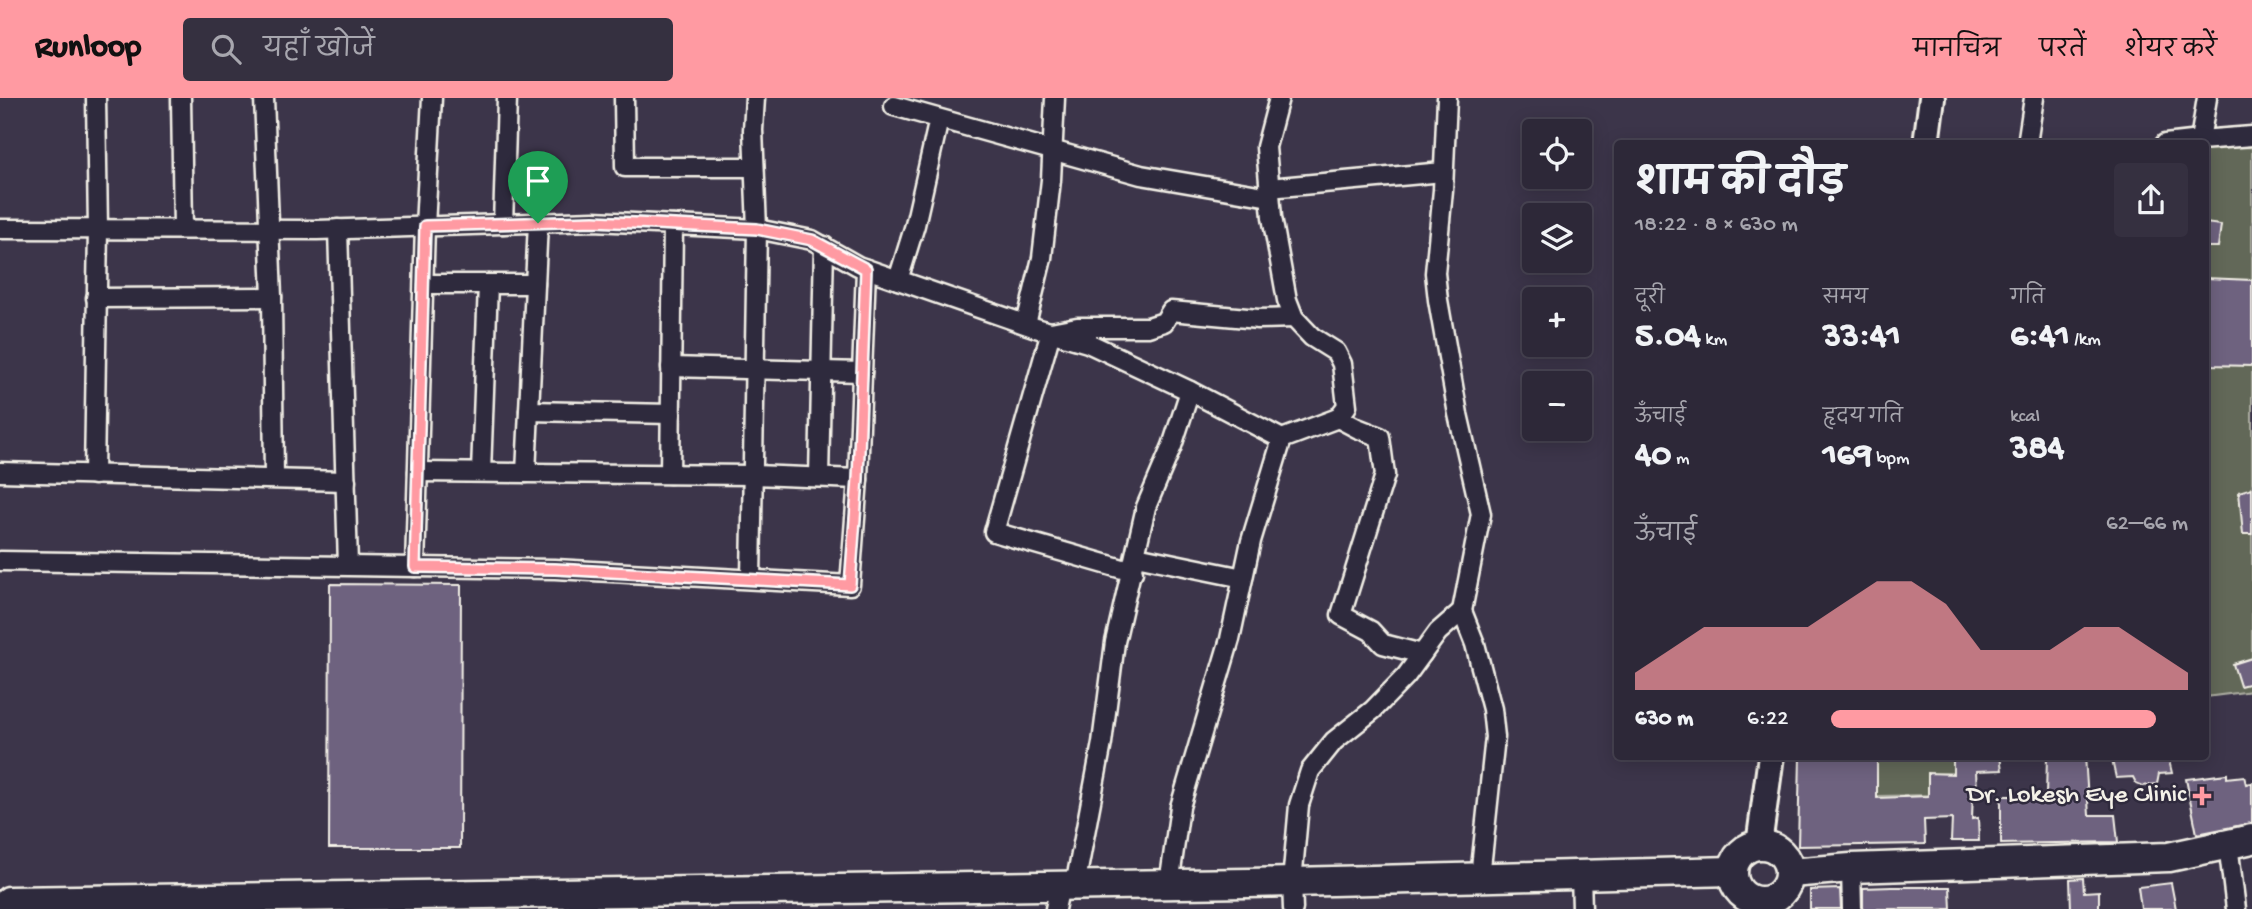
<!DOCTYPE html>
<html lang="hi">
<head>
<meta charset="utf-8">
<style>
	body { margin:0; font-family:"Gochi Hand","Playpen Sans Deva",sans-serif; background:#353040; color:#f1f3f6; height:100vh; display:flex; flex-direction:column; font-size:26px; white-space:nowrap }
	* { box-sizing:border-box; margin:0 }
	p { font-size:23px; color:#a7a6ae }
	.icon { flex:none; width:38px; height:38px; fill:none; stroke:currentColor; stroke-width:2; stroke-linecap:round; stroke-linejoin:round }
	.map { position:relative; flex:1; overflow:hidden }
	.drawer { position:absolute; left:1614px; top:42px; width:595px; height:620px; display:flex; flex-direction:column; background:#2d2838; border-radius:7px; box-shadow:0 4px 18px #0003,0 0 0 2px #484453 }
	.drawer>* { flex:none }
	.tools { position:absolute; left:1522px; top:21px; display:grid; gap:14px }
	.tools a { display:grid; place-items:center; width:70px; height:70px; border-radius:7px; background:#2d2838; box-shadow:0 4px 18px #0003,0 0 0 2px #484453; font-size:35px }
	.pin { position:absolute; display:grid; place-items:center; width:60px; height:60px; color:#fff; margin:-72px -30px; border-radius:50% 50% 50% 0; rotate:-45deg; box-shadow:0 0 7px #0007 }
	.pin .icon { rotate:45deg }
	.round { display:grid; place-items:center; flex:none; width:74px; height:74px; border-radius:7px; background:#353040 }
	.headline { display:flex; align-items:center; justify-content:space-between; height:119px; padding:0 21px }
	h1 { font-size:38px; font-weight:700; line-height:52px }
	.figures { display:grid; grid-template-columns:repeat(3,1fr); gap:10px; height:119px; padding:7px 21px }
	.figures div { display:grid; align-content:center }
	.figures b { font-size:35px; font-weight:700 }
	.figures small { font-size:19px; font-weight:400 }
	.figures p { font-size:19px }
	.chart { height:196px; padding:14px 21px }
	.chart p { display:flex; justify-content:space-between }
	.chart svg { width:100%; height:126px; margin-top:7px; fill:#ff9aa2; opacity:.7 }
	ul { padding:0 21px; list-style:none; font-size:23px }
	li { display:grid; grid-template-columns:112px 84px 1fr; align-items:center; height:52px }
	li i { height:18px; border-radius:9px; background:#ff9aa2 }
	header { display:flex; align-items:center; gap:42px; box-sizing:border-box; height:98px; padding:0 35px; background:#ff9aa2; color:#111 }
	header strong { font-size:33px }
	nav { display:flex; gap:38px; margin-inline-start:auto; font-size:24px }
	.search { width:490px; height:63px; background:#353040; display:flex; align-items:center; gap:18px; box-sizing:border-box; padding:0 24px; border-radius:7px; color:#a7a6ae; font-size:26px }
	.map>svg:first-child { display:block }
	.green { fill:#626759; stroke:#abaca0; stroke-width:2 }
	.building { fill:#6e627f; stroke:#f4f1e8; stroke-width:2 }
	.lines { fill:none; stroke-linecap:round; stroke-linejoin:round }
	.street-casing { stroke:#f4f1e8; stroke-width:23 }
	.secondary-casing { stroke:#f4f1e8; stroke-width:30 }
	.primary-casing { stroke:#f4f1e8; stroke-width:33 }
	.street { stroke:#2f2a3d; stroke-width:18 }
	.secondary { stroke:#2f2a3d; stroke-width:24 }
	.primary { stroke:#2f2a3d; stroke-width:28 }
	.route-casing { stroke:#fff; stroke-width:14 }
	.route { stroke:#ff9aa2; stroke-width:9 }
	.poi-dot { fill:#ff9aa2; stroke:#2f2a3d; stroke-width:2.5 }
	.labels { text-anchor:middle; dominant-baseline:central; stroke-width:5; stroke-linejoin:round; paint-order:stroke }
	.poi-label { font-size:26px; fill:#f4f1e8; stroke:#2f2a3d; text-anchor:end }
</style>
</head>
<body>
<header>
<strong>Runloop</strong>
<div class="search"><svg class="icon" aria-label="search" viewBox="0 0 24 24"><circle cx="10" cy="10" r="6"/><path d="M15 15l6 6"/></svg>यहाँ खोजें</div>
<nav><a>मानचित्र</a><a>परतें</a><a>शेयर करें</a></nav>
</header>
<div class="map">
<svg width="2252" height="811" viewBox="0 0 2252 811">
	<rect width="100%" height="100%" fill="#3c354a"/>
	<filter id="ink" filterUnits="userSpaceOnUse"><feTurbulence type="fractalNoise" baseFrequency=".0143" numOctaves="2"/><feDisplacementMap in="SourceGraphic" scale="14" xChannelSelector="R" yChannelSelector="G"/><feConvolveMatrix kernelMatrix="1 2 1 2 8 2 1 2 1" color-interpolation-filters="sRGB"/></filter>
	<g filter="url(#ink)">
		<g class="green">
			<path d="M2252 49V593L2205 599V50Z"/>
			<path d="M1877 658H1953V675L1928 676V697L1877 698Z"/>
		</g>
		<g class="building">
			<path d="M2205 125 2221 127 2218 149H2205Z"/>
			<path d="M2205 180 2252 182V268L2209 267 2210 244H2205Z"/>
			<path d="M2252 390V436H2243L2239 394Z"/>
			<path d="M330 486 461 487 460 750H329Z"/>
			<path d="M2252 560V585L2240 588 2233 566Z"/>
			<path d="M1800 658H1877V700L1928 698V675L1953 676V658H2000L2002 672 1976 673 1977 691 1973 692 1972 721 1978 720 1979 743H1951L1952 721 1924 722 1925 746 1798 748Z"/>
			<path d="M2047 658H2085L2089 717H2115L2118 744 2001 746V698H2046Z"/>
			<path d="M2111 658H2168L2172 675 2159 676 2157 686 2143 688 2136 685 2133 679 2116 680Z"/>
			<path d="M2227 676V680L2244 678 2246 686 2252 685V725L2197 736 2186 681Z"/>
			<path d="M2083 780 2084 794 2099 793V811H2071L2070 781Z"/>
			<path d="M2171 785 2176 811H2141L2138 789Z"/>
			<path d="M1892 789H1950L1951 811H1863V790Z"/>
			<path d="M1840 791 1841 811H1810V792Z"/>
		</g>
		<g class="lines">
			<g class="street-casing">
				<g id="street">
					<path d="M181 0 183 131"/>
					<path d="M264 0 272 199 274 380"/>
					<path d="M624 0 625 69H754"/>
					<path d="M1447 0 1443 92 1435 175 1438 202 1458 316 1481 416 1462 513 1475 546 1492 611 1495 639 1480 779"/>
					<path d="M2207 0 2200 42 2252 38"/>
					<path d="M894 8 1141 77 1270 99"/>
					<path d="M2027 46 2034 0"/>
					<path d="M2165 46 2200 42"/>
					<path d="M1269 90 1443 74"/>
					<path d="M503 126 507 0"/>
					<path d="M0 131 317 132 594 123 757 131 812 142 858 168 1036 230 1088 245 1190 293 1282 341"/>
					<path d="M338 131 348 467"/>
					<path d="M898 182 915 127 939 21"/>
					<path d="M424 186H535"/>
					<path d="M96 200 272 199"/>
					<path d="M1026 226 1042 160 1051 82 1055 0"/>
					<path d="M671 269 862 274"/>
					<path d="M529 313 671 316"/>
					<path d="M1338 320 1357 330 1380 339 1385 377 1341 517 1371 533 1383 546 1422 556"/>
					<path d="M0 374 346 383"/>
					<path d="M418 374 753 377 858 381"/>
					<path d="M481 374 488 186"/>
					<path d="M526 375 538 125"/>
					<path d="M670 376 673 127"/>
					<path d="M94 377 98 131 96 0"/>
					<path d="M819 379 824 148"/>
					<path d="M1136 458 1243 480"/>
					<path d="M0 463 555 471 850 487 858 381 866 171"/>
					<path d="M415 469 425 128 432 0"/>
					<path d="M1133 474 994 434 1051 234 1077 229H1148L1164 224 1171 213 1258 221 1294 220"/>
					<path d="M751 481 757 131 753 32 755 0"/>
					<path d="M2228 746 2236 811"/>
					<path d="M1851 770 1852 811"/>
					<path d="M1581 777 1582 811"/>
					<path d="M1169 787 1180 709 1230 541 1251 443 1282 341 1338 320 1347 308 1342 266 1336 254 1312 239 1294 220 1287 202 1272 119 1266 49 1279 0"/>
					<path d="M1075 788 1102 645 1115 544 1146 409 1172 348 1190 293"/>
					<path d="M1055 811 1060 788"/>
					<path d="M1293 811 1292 784 1299 707 1310 673 1334 643 1373 612 1406 578 1438 534 1462 513"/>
				</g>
			</g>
			<g class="secondary-casing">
				<g id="secondary">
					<path d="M1926 46 1932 0"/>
					<path d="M1759 747 1771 658"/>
					<path d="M1760 811V804"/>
				</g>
			</g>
			<g class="primary-casing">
				<g id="primary">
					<circle cx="1761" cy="775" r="28"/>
					<path d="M1790 775 1851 770 2169 759 2252 741"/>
					<path d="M9 803 1249 785 1733 773"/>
				</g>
			</g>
			<use href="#street" class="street"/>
			<use href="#secondary" class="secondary"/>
			<use href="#primary" class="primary"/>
		</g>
	</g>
	<g class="lines" filter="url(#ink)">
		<g class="route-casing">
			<path id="route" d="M594 123 757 131 812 142 866 171 858 381 850 487 555 471 415 469 425 128Z"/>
		</g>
		<use href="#route" class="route"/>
	</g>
	<path class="poi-dot" d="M2198.5 687.5h7v7h7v7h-7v7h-7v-7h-7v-7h7z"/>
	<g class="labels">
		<g class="poi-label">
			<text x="2186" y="698">Dr. Lokesh Eye Clinic</text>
		</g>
	</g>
</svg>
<div class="tools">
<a><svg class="icon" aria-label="locate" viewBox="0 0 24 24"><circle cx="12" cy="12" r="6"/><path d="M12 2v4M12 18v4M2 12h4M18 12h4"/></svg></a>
<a><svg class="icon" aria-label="layers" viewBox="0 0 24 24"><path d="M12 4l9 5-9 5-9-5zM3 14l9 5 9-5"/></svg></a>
<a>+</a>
<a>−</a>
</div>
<div class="pin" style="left:538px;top:125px;background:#1e9e55"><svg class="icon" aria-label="arrive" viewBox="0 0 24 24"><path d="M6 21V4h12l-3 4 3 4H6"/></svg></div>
<section class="drawer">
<div class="headline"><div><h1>शाम की दौड़</h1><p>18:22 · 8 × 630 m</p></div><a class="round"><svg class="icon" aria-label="share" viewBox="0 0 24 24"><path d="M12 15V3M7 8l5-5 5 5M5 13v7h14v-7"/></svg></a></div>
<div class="figures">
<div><p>दूरी</p><b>5.04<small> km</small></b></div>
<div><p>समय</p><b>33:41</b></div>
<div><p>गति</p><b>6:41<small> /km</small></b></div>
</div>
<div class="figures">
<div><p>ऊँचाई</p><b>40<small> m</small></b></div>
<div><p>हृदय गति</p><b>169<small> bpm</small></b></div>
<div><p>kcal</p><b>384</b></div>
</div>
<div class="chart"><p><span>ऊँचाई</span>62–66 m</p>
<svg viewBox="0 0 160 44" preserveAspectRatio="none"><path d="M0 44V38L10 30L20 22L30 22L40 22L50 22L60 14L70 6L80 6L90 14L100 30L110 30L120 30L130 22L140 22L150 30L160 38V44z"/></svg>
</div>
<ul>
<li><b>630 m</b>6:22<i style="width:91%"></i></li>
</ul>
</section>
</div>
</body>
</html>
